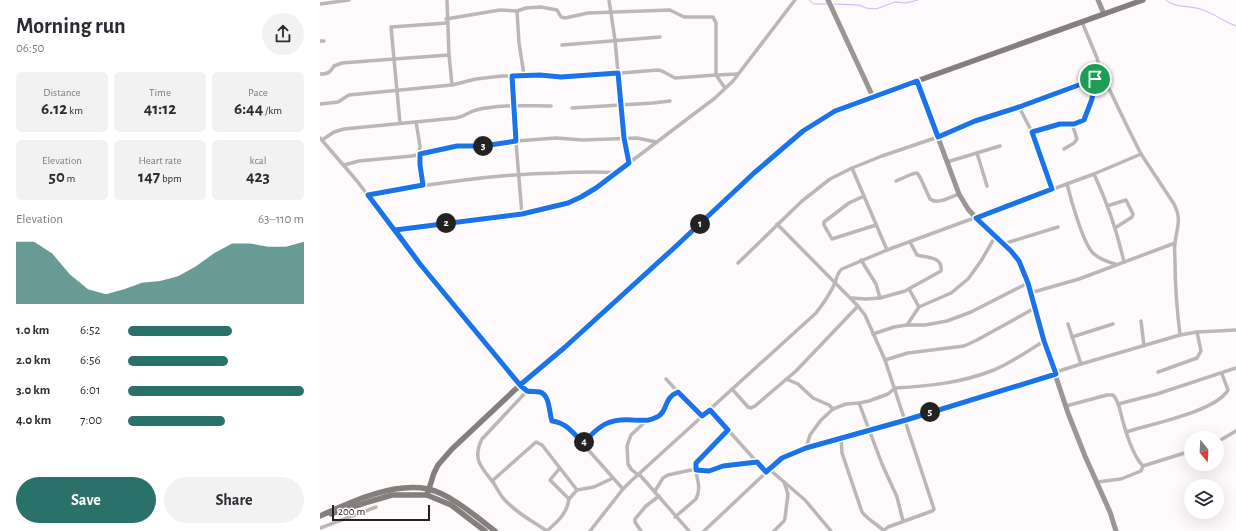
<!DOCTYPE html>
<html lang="en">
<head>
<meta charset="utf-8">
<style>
	body { margin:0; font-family:"Alegreya Sans",sans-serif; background:#f2f2f3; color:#2b2b33; height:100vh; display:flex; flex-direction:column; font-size:15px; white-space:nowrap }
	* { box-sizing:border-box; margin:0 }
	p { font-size:13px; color:#7c7c81 }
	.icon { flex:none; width:22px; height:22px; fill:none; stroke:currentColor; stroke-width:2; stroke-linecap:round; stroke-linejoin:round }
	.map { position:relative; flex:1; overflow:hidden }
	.panel { display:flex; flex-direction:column; background:#fff; width:320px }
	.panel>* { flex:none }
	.needle { width:26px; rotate:162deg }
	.controls { position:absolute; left:864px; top:431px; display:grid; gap:8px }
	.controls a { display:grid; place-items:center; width:40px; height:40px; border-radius:50%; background:#fff; box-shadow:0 4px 16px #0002; font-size:20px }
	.scale { position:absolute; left:12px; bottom:10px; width:98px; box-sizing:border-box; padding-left:4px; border:2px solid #242022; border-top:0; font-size:11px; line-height:14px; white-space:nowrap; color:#242022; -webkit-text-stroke:3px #fef9fb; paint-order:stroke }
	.pin { position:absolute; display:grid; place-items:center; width:34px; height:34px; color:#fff; margin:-17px; border:2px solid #fff; border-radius:50%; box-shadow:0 1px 4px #0007 }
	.km { position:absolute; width:20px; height:20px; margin:-10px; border-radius:50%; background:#222; color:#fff; font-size:11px; line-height:20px; text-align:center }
	.round { display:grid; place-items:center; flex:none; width:42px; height:42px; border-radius:21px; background:#f2f2f3 }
	.summary { display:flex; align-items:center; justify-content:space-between; height:68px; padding:0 16px }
	h1 { font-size:22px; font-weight:700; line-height:30px }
	.figures { display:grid; grid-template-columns:repeat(3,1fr); gap:6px; height:68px; padding:4px 16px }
	.figures div { display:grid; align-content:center; border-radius:6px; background:#f2f2f3; text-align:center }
	.figures b { font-size:17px; font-weight:700 }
	.figures small { font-size:11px; font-weight:400 }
	.figures p { font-size:11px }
	.chart { height:112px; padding:8px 16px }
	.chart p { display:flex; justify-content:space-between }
	.chart svg { width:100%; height:72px; margin-top:4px; fill:#297169; opacity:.7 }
	.action { display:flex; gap:8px; margin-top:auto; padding:8px 16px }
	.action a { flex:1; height:46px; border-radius:24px; background:#297169; color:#fff; font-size:16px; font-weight:700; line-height:46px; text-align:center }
	.action a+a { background:#f2f2f3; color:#2b2b33 }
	ul { padding:0 16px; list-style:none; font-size:13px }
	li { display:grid; grid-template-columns:64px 48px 1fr; align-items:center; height:30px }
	li i { height:10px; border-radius:5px; background:#297169 }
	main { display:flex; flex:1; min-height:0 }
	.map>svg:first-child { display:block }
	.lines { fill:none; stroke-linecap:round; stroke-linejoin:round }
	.stream { stroke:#babcfc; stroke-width:1 }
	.street { stroke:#bbb7b6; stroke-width:3.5 }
	.secondary { stroke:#9c9595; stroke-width:5 }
	.primary { stroke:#857e7d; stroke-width:5.5 }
	.route-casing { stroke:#fff; stroke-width:8 }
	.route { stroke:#1a73e8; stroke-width:5 }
</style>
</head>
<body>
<main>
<section class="panel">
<div class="summary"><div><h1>Morning run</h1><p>06:50</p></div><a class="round"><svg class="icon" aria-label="share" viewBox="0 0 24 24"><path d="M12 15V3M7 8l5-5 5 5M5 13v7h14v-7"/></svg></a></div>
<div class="figures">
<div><p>Distance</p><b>6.12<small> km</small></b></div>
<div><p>Time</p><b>41:12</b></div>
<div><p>Pace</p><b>6:44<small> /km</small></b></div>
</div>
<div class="figures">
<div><p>Elevation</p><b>50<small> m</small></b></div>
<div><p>Heart rate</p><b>147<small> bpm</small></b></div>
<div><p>kcal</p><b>423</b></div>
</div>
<div class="chart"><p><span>Elevation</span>63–110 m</p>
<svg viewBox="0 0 160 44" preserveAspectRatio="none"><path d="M0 44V6L10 6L20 13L30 26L40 35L50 38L60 35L70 31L80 30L90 27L100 21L110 13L120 7L130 7L140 9L150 9L160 6V44z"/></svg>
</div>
<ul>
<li><b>1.0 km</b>6:52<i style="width:59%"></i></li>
<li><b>2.0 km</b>6:56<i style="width:57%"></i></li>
<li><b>3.0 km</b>6:01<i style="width:100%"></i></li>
<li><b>4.0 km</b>7:00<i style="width:55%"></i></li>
</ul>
<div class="action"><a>Save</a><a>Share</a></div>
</section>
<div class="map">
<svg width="916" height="531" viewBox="0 0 916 531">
	<rect width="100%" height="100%" fill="#fef9fb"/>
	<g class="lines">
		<g class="stream">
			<path d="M489 0 494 4H507"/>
			<path d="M846 0C854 7 866 6 876 8 891 11 902 21 916 26"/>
			<path d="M514 4 539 5 546 8 556 9 575 2 586 3 598 0"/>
		</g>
		<g class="street">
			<path d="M127 0 129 55 132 85"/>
			<path d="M289 0 295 40 304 138 309 163"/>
			<path d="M0 4 29 0"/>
			<path d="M197 11 199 43 204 75"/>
			<path d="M126 19 180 10 197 11 206 8 221 7 237 10 241 17 245 18 268 13 350 10 364 17H393L396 23V75L405 88"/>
			<path d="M762 22 777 58 780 70 807 126 821 154 854 204C862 220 857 226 855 243 854 249 855 255 855 261 855 286 857 310 860 335"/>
			<path d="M127 23 71 27 74 59 129 55"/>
			<path d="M0 41H4"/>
			<path d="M242 45 340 37"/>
			<path d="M0 74C7 74 10 73 14 66L22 63 74 59 80 123"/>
			<path d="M0 104 18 102 29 95 132 85 156 79 182 76H192"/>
			<path d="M699 107 712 132 732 189"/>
			<path d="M252 108 333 103 350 101"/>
			<path d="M96 122 100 146 99 158 103 185"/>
			<path d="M712 132 740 124H754L763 121 772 99 775 79"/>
			<path d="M0 138 37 181 100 264 200 385 207 391C211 392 216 391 220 392 230 395 229 413 232 421L241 422 247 426 303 489"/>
			<path d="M2 140 14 132 24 129 136 118C143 117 149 112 156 110 180 104 207 106 231 106"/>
			<path d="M744 149 754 143 757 139 752 124"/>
			<path d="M657 153 667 186"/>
			<path d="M627 162 680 146"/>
			<path d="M24 165 39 161 92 156 137 146H163L196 141 236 138 263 140 317 138 336 142"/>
			<path d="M774 174C787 202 797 231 804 262"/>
			<path d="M576 181 592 174 597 173 600 177 610 199C618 205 630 197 639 194"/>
			<path d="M747 184C751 200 763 243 773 253 779 259 788 262 795 264"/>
			<path d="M48 195C112 184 173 174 238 173 257 172 277 171 296 173"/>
			<path d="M544 196 529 203 504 222V225L512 239 556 225"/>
			<path d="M787 206 806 200 813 214 812 217 795 228"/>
			<path d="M202 215 193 106 192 76 220 75 252 77 338 70 342 71 355 78 396 75 418 74"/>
			<path d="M457 224 538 306 545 315 565 360 614 509 612 511 568 527 563 531"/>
			<path d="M75 230C103 226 132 223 160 219 202 214 239 211 276 188L395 98 413 81 475 0"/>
			<path d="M683 244 738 227"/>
			<path d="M567 250 532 168 562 156 618 137 655 121 699 107 784 77"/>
			<path d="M541 260 556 284 560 298"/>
			<path d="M418 263 482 201 510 179 532 168"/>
			<path d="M589 289 599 307"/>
			<path d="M710 293 759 279 855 243"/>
			<path d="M531 298 546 299 560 298 585 291 621 271C623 256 606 258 597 255L590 242"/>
			<path d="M821 321 824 346"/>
			<path d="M748 324 761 364"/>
			<path d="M587 325 599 307 631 293 648 279 661 261 675 237"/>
			<path d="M553 334 574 327 587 325H605L627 321 651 312 708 283"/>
			<path d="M752 337 793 324"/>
			<path d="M565 360 588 353 644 346 657 340 715 308"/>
			<path d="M838 372 877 358 881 351 877 332"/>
			<path d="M346 379 358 392"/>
			<path d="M466 379 478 384 493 398 509 405 513 409"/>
			<path d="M412 389 428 407 431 408 435 406 476 371 538 306"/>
			<path d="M207 391 162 439C152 459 161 467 173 482 176 487 179 493 183 498 195 512 212 521 227 531"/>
			<path d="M539 403 562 464 577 497 583 521"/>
			<path d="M798 404 837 394 916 368"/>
			<path d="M746 406 787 395H793C799 401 800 411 802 418 806 433 813 456 823 466L871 451"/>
			<path d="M390 410 446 472"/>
			<path d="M806 432C831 424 895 412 908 390L902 374"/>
			<path d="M521 439 522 453 542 512C548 520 557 524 564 531"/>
			<path d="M897 442 916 431"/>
			<path d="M263 443C279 426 288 418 313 420 323 420 327 422 337 417 348 412 343 398 358 392L382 416"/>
			<path d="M486 448 490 435 501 420 513 409 526 404 539 403 549 401 568 394 575 388C609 386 641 383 674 370 691 363 708 351 724 341"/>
			<path d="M449 469 485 500 511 531"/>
			<path d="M319 474 369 531"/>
			<path d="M318 475 311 469 308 464 307 446 311 435 326 421"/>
			<path d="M172 481 216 442 222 445 257 490"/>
			<path d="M777 482 801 479 821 471 823 466"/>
			<path d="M335 491 343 478 348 475 371 470 389 471 403 466 437 462"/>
			<path d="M249 499 257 490 274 487 293 478"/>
			<path d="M355 517 376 499C383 485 374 476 376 463L408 430"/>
			<path d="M0 528 56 507"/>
			<path d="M227 531C237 522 247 514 249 499L230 480 240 468"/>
			<path d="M270 531 303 489 311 481 496 313C503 304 510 294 515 283 517 277 517 273 522 269L567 250 774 174 821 154"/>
			<path d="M321 531 315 522V519L326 506 339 496"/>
			<path d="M384 531 454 465 462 458 486 448 586 420 761 364 860 335 877 332 916 330"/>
			<path d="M454 531 464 521 465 518 468 494 464 482"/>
		</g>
		<g class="secondary">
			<path d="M508 0 553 97"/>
			<path d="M778 0 784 14"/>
			<path d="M597 81 639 194 648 209 664 227 691 251 699 261 708 283 724 341 748 413 765 456 790 512 796 531"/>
		</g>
		<g class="primary">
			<path d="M107 495 114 473 118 465 132 449 200 385 244 348 354 248 434 173 483 131 515 111 597 81 823 0"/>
			<path d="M11 514 48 502 72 495H107L131 505 165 531"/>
			<path d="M0 516C31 502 73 482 108 489 129 493 158 518 175 531"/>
		</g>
	</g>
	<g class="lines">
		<g class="route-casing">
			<path id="route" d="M775 79 699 107 655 121 618 137 597 81 515 111 483 131 434 173 354 248 244 348 200 385 100 264 75 230 202 214 248 203 261 197 276 188 309 163 304 138 298 73 241 77 220 75 192 76 196 141 163 146H137L100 154V165L103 185 48 195 100 264 200 385 207 391C211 392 216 391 220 392 230 395 229 413 232 421 247 423 253 433 263 443 279 426 288 418 313 420 323 420 327 422 337 417 348 412 343 398 358 392L382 416 390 410 408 430 376 463V470L389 471 403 466 437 462 446 472 462 458 486 448 586 420 736 374 724 341 708 283 699 261 691 251 656 218 732 189 712 132 740 124H754L764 120 772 99 775 79"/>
		</g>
		<use href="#route" class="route"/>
	</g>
</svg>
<div class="controls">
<a><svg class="needle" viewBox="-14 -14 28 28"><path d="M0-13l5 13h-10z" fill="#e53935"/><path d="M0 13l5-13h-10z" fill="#7c7c81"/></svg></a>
<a><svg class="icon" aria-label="layers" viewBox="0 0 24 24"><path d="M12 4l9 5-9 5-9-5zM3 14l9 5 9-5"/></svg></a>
</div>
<div class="scale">200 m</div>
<div class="pin" style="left:775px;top:79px;background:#1e9e55"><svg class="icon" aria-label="arrive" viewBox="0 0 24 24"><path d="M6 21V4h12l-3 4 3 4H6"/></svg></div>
<b class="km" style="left:380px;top:224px">1</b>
<b class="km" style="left:126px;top:223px">2</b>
<b class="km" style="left:163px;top:146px">3</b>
<b class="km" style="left:264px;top:442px">4</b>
<b class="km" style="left:610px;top:412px">5</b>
</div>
</main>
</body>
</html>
